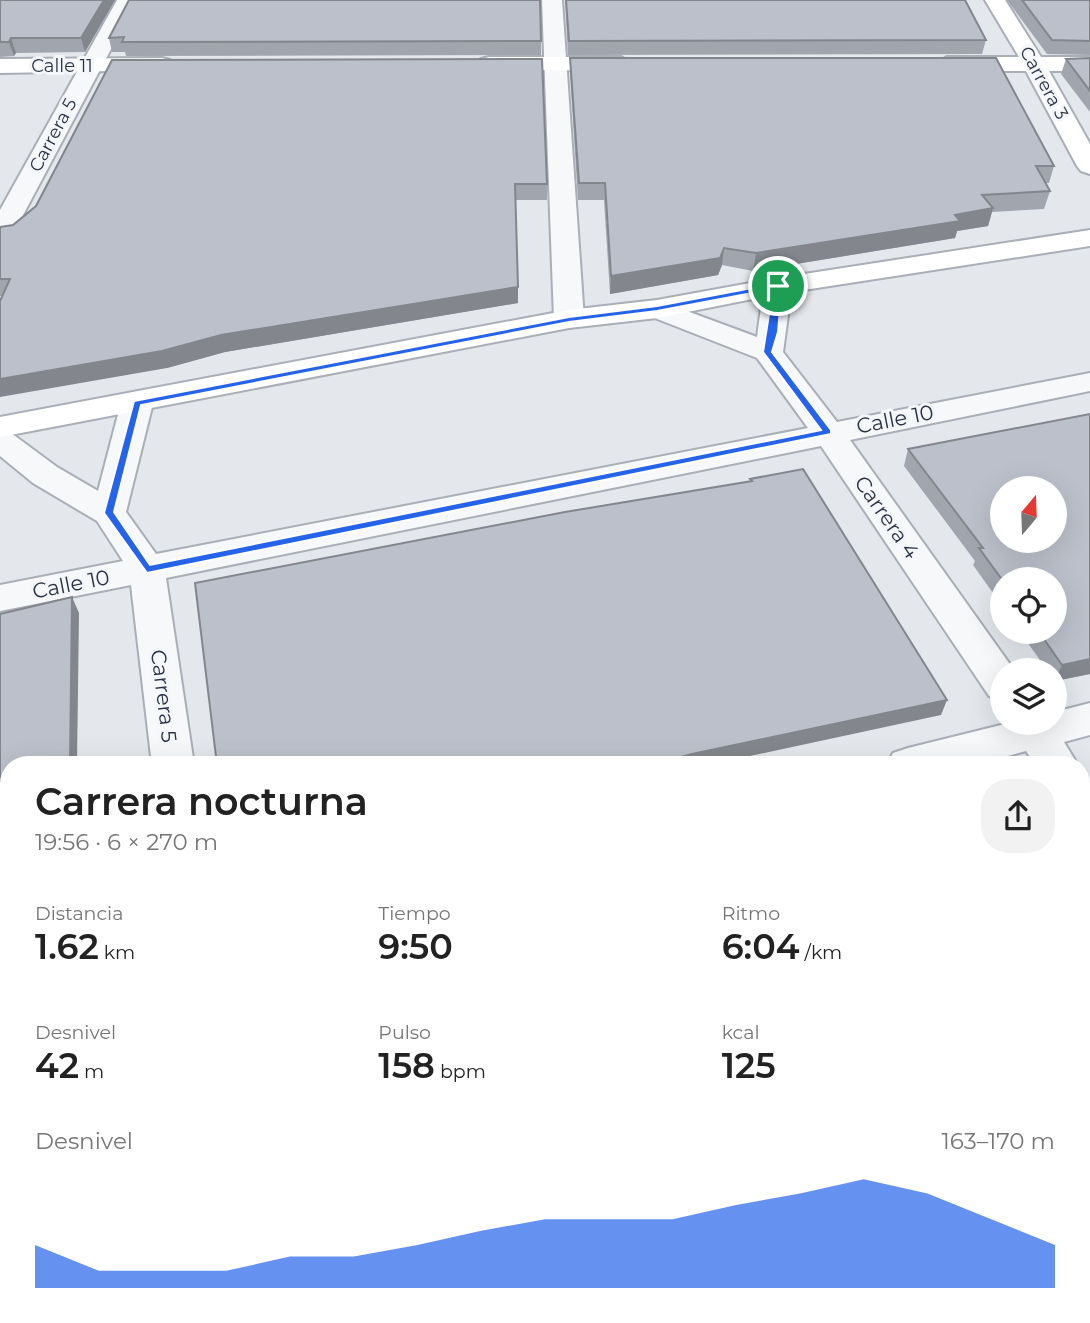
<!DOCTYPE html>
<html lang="es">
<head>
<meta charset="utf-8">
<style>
	body { margin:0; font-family:Montserrat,sans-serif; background:#f2f2f2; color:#222; height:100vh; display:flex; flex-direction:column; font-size:26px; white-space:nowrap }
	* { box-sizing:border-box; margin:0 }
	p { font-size:23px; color:#767676 }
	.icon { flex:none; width:38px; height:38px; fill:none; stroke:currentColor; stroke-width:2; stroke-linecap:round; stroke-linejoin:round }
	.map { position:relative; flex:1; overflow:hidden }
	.side { position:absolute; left:0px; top:756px; width:1090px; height:567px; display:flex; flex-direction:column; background:#fff; border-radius:28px 28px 0 0; box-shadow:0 7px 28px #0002 }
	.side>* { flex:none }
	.needle { width:46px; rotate:19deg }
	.tools { position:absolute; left:990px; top:476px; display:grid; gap:14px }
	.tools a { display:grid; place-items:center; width:77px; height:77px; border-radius:50%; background:#fff; box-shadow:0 7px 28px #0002; font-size:35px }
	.pin { position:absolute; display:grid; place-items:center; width:60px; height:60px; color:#fff; margin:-30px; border:4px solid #fff; border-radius:50%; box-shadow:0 2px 7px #0007 }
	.round { display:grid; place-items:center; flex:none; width:74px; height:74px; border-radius:28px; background:#f2f2f2 }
	.head { display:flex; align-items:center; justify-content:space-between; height:119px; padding:0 35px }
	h1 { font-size:38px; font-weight:600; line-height:52px }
	.stats { display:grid; grid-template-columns:repeat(3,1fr); gap:10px; height:119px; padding:7px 35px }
	.stats div { display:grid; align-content:center }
	.stats b { font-size:35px; font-weight:600 }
	.stats small { font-size:19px; font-weight:400 }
	.stats p { font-size:19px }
	.chart { height:196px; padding:14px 35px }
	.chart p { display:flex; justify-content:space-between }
	.chart svg { width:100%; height:126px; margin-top:7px; fill:#2563eb; opacity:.7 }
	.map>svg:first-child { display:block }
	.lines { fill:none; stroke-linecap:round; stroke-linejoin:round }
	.street-casing { stroke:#a9aeb7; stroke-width:4 }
	.secondary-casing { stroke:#a9aeb7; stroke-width:4 }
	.street { fill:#f7f8fa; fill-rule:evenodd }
	.secondary { fill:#fff; fill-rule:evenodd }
	.wall { fill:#a1a5ae }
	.shaded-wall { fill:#83868d }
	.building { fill:#bbc0ca; stroke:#83868d; stroke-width:2; fill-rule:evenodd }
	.route { fill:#2563eb; stroke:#fff; stroke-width:2; fill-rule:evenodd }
	.labels { text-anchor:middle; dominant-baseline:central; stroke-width:6; stroke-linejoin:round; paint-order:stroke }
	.far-street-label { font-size:18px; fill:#2b3445; stroke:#f4f6f9 }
	.street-label { font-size:21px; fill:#2b3445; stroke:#f4f6f9 }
</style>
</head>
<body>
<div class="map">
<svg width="1090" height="1323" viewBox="0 0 1090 1323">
	<rect width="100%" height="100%" fill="#e4e7ec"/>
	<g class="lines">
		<g class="street-casing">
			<g id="street">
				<path d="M117 0H137L13 234 10 240 0 242V210Z"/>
				<path d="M542 0H562L584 319 579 325 569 328 559 325 554 319Z"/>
				<path d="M778 278 788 280 792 286 783 352 837 422 1090 373V391L850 440 1014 670H1003V700L989 696 821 446 166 578 194 765H152L131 585 0 611V585L123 561 97 521 33 483 0 456V430L11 433 57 467 98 491 121 403 126 396 137 393 148 396 153 403 126 512 156 554 808 428 757 358 647 315 643 309 647 303 657 300 757 337 764 286 768 280Z"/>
				<path d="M1090 703V735L1064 742 1078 765H1035L1026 751 974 765H887L893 753 908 748 1009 723H1055V712Z"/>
				<path d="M1082 784 1090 787V832L1082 829Z"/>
				<path d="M9 966V1010L0 1013V969Z"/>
				<path d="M218 1314H274L275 1323H219Z"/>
			</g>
		</g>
		<g class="secondary-casing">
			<g id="secondary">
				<path d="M985 0H1005L1041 57H1090V71H1049L1090 144V174L1081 171 1077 166 1026 71H947L936 64 947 57H1019Z"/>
				<path d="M489 57H621L632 64 621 71 481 69 478 64 481 59Z"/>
				<path d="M162 58 170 60 173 65 170 70 0 73V59Z"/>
				<path d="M1090 230V246L778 294 657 318 569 328 0 437V417L569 310 657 300 778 278Z"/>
			</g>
		</g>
		<use href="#street" class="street"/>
		<use href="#secondary" class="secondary"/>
	</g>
	<g class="wall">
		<path d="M0 0H115L85 52 16 53 14 56 0 57Z"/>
		<path d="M565 0H965L986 40 982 54 568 55Z"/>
		<path d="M1007 0H1090V55L1047 54Z"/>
		<path d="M109 38 541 41V55L126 56 125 52H112Z"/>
		<path d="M570 58 1054 166 1049 183H1045L1050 191 1044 209 992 212 988 226 957 231 955 238 753 271 722 265 718 275 610 294 604 200H578L570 75Z"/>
		<path d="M1090 58V112L1061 74 1066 59Z"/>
		<path d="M112 60 547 184V200H515L518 303 225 352 167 368 2 296H0V227L13 225 36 206Z"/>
		<path d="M908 449 1090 674 1055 681V670H1047L1020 632H1055L1003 579V607L973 565 975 561 904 466Z"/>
		<path d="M0 1269 9 1314H88L28 1323H0Z"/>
		<path d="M303 1314H1048L1037 1323H1036L1034 1317 1026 1323H305Z"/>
	</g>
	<g class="shaded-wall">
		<path d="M104 0H115L85 52 81 38Z"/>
		<path d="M11 38 16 53 14 56 9 42Z"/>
		<path d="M993 208 988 226 957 231 955 238 753 271 756 253Z"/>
		<path d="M724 248 722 265 718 275 610 294 611 276Z"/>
		<path d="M518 287V303L225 352 167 368 0 397V379L221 335Z"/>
		<path d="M72 597 79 613 77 765H70Z"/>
		<path d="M1090 659V674L1055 681 1062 665Z"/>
		<path d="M947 700 941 715 708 765H651L692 754Z"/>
		<path d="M9 897V914L0 916V899Z"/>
		<path d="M9 1133V1147L0 1150V1136Z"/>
	</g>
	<g class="building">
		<path d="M0 0H104L81 38H11L9 42H0Z"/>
		<path d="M129 0H540L541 41 122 42 124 37 109 38Z"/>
		<path d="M566 0H965L986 40 569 41Z"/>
		<path d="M1022 0H1090V41L1052 40Z"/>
		<path d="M570 58H996L1054 166H1036L1050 191 982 195 993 208 955 215 960 221 756 253 724 248 720 258 611 276 605 183H579Z"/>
		<path d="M1090 58V91L1066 59Z"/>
		<path d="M542 59 547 184H515L518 287 221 335 162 351 0 379V301L10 279H0V227L13 225 36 206 112 60Z"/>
		<path d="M1090 414V659L1062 665 1039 632H1055V579H1003V581L979 548H983L908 449ZM1003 488H1055V541H1003Z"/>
		<path d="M803 469 947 700 692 754 651 765H217L195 583 565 512 752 481 750 479Z"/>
		<path d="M72 597 70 765H9V897L0 899V614Z"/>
		<path d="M1082 875 1090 890V1281L1082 1288Z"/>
		<path d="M9 1043V1133L0 1136V1045Z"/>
		<path d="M9 1268V1314H19L0 1317V1269Z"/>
		<path d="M303 1314H1036L1025 1323H305Z"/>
	</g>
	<path class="route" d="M778 283 782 286 778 332 772 352 831 430V434L147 573 104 513 134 401 569 317 657 306ZM773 289 763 352 821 430 150 565 114 512 141 405 569 322 657 311Z"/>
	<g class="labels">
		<g class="far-street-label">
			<text x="62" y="66">Calle 11</text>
			<text transform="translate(1044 83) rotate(61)">Carrera 3</text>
			<text transform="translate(53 135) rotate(-62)">Carrera 5</text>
		</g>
		<g class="street-label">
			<text transform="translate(895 419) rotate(-11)">Calle 10</text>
			<text transform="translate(887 517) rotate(55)">Carrera 4</text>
			<text transform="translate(71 584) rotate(-11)">Calle 10</text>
			<text transform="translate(164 696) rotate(83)">Carrera 5</text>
		</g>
	</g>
</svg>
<div class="tools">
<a><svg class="needle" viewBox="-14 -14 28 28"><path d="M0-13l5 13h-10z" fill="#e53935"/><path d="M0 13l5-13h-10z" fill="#767676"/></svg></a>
<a><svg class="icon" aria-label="locate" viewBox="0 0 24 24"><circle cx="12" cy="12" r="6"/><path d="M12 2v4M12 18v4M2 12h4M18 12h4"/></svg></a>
<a><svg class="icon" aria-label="layers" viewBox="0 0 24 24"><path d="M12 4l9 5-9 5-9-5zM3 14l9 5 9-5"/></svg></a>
</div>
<div class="pin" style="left:778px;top:286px;background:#1e9e55"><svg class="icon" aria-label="arrive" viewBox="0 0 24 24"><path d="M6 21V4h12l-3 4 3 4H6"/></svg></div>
<section class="side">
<div class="head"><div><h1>Carrera nocturna</h1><p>19:56 · 6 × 270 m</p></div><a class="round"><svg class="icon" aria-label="share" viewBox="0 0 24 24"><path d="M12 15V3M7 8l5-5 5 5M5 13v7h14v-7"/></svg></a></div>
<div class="stats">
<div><p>Distancia</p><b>1.62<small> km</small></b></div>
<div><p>Tiempo</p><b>9:50</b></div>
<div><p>Ritmo</p><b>6:04<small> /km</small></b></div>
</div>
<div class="stats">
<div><p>Desnivel</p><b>42<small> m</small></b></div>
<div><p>Pulso</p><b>158<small> bpm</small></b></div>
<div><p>kcal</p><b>125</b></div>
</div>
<div class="chart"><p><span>Desnivel</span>163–170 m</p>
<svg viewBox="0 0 160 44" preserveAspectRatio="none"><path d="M0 44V29L10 38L20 38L30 38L40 33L50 33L60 29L70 24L80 20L90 20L100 20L110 15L120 11L130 6L140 11L150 20L160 29V44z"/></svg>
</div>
</section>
</div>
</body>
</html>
